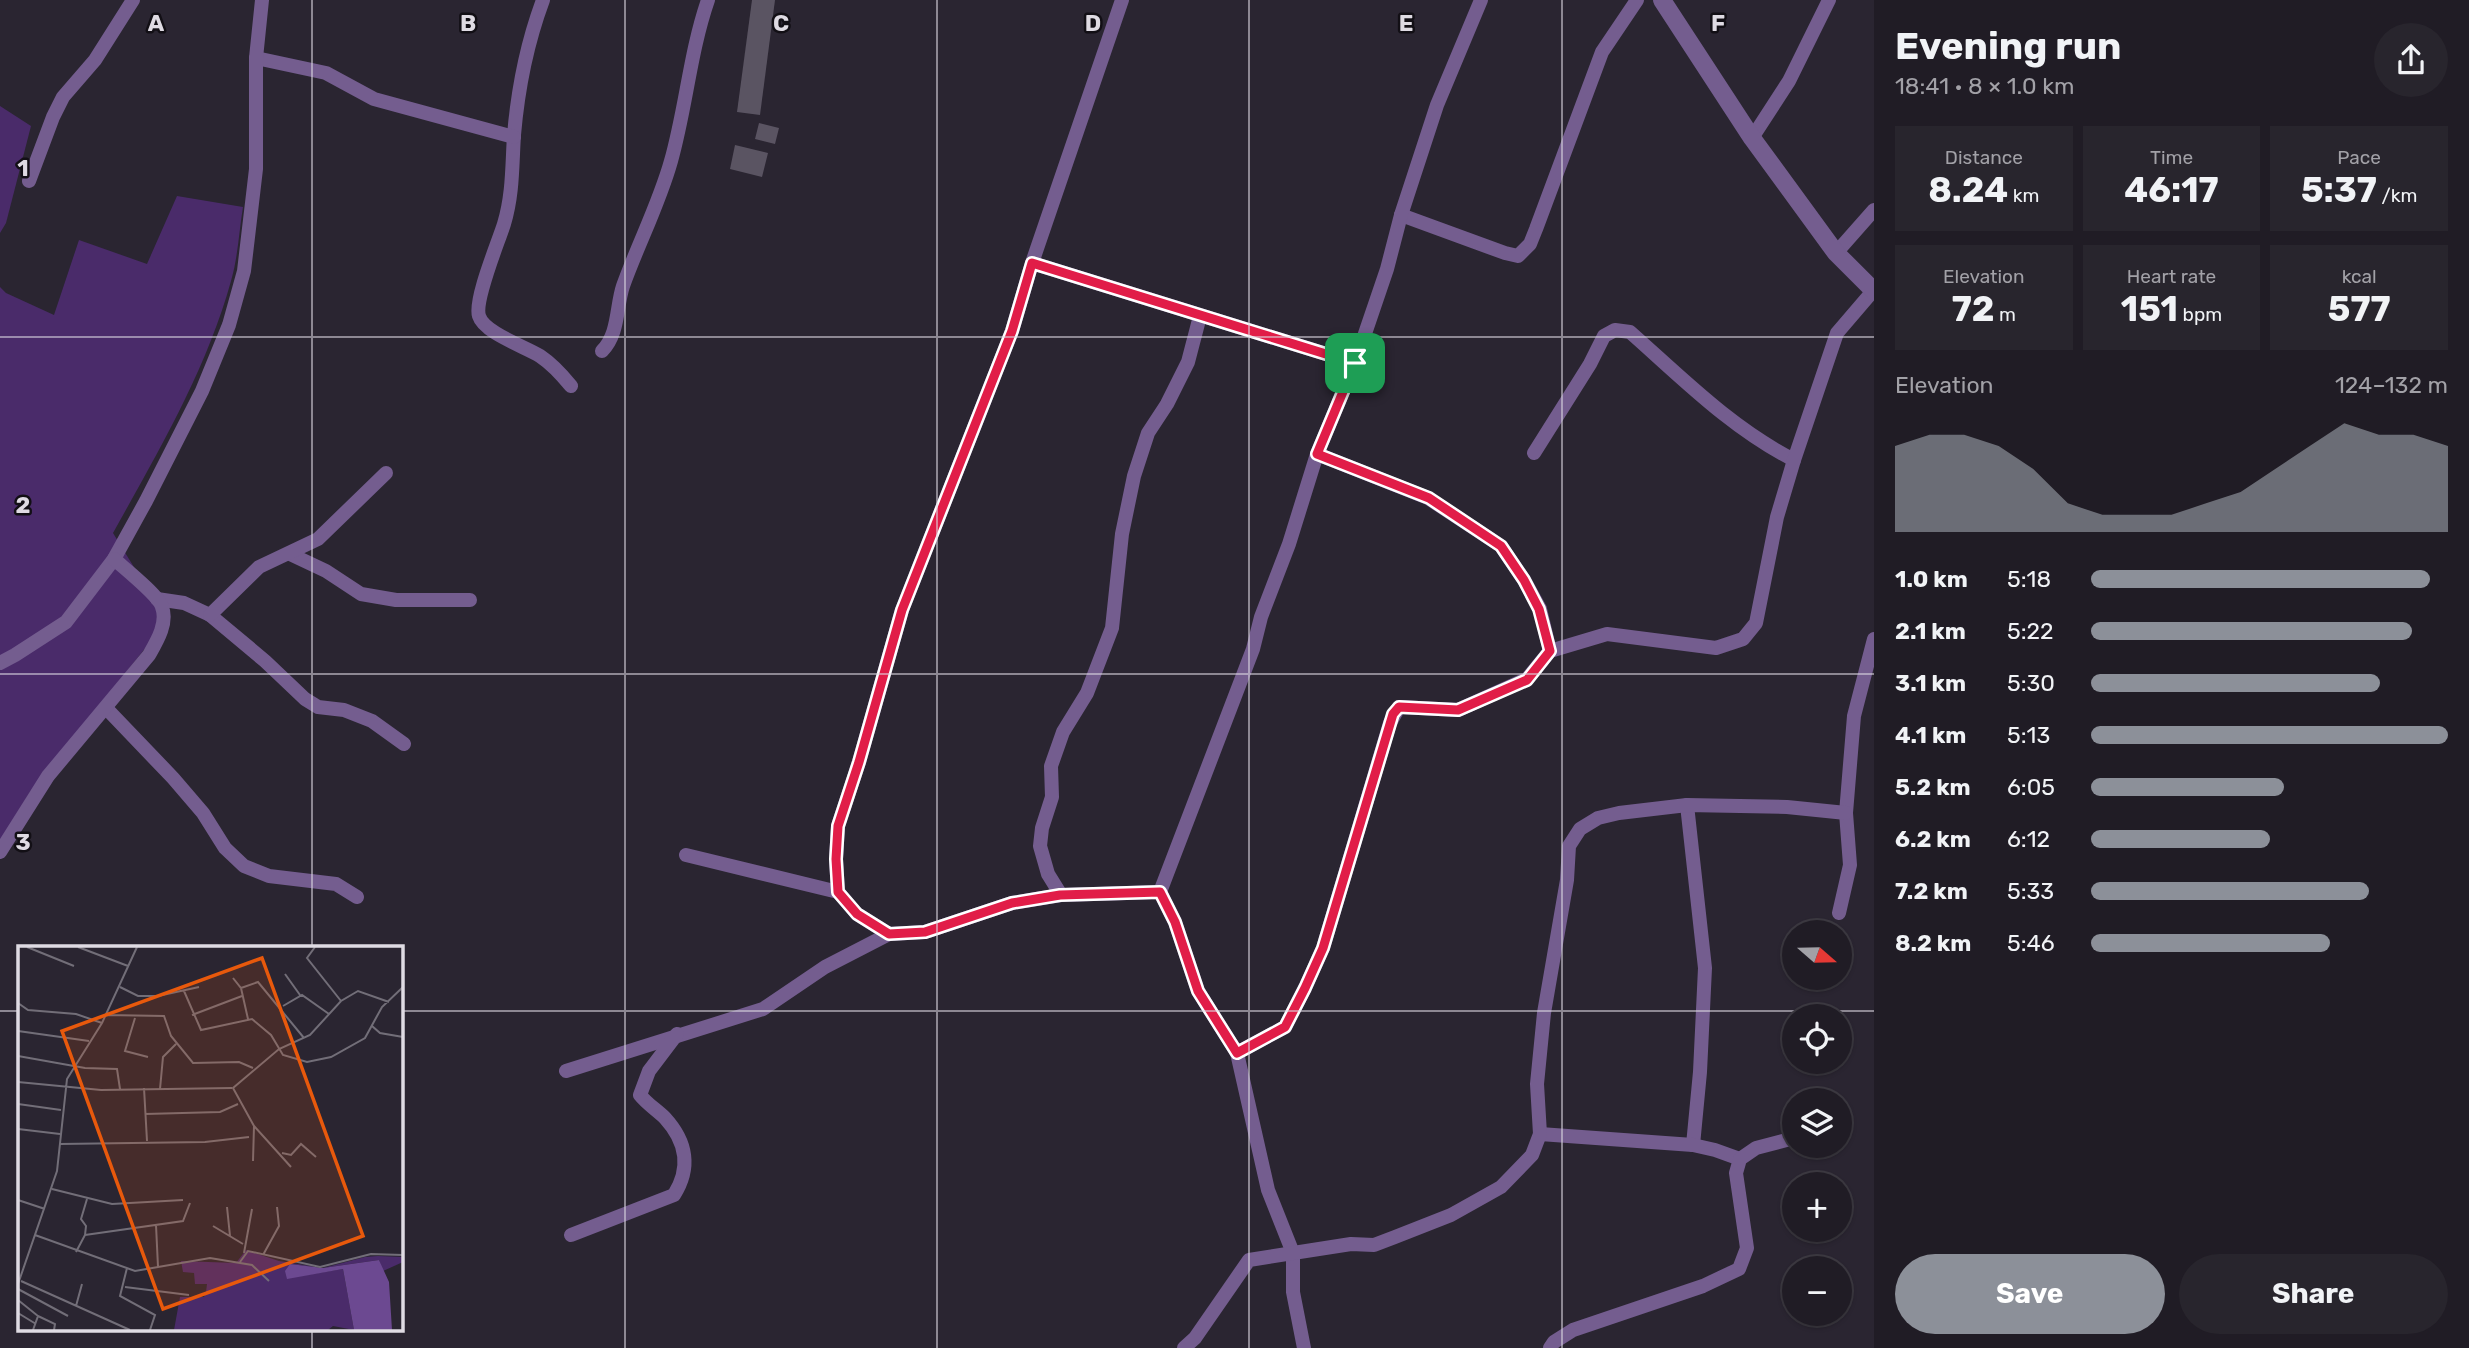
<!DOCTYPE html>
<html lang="en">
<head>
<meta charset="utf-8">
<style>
	body { margin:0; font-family:Rubik,sans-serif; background:#28252d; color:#f1f3f6; height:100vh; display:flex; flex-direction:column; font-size:26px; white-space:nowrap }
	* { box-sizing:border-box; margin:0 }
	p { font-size:23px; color:#a2a1a7 }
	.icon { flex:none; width:38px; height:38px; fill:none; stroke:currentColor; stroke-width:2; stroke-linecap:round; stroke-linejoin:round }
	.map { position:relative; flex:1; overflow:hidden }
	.side { display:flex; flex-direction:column; background:#201c25; width:595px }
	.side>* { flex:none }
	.needle { width:46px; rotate:110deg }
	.tools { position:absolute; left:1782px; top:920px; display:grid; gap:14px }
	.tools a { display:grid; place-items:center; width:70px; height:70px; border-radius:50%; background:#201c25; box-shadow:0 2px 5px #0004,0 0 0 2px #3d3a42; font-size:35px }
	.pin { position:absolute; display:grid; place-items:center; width:60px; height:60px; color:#fff; margin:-30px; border-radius:14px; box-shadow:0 4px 10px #0006 }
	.round { display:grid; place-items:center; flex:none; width:74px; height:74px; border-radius:37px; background:#28252d }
	.overview { display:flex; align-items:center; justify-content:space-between; height:119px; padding:0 21px }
	h1 { font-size:38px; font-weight:700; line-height:52px }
	.metrics { display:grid; grid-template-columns:repeat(3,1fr); gap:10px; height:119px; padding:7px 21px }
	.metrics div { display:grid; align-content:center; border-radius:0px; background:#28252d; text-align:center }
	.metrics b { font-size:35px; font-weight:700 }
	.metrics small { font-size:19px; font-weight:400 }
	.metrics p { font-size:19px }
	.chart { height:196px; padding:14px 21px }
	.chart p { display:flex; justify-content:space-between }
	.chart svg { width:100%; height:126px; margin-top:7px; fill:#8c9099; opacity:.7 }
	.primary-button { display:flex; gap:14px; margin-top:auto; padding:14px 21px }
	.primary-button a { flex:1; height:80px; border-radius:42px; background:#8c9099; color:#fff; font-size:28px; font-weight:700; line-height:80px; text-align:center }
	.primary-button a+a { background:#28252d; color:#f1f3f6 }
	ul { padding:0 21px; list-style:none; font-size:23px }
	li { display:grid; grid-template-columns:112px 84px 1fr; align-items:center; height:52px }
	li i { height:18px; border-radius:9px; background:#8c9099 }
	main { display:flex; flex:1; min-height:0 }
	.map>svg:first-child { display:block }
	.green { fill:#4a2b6a }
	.building { fill:#5a5462 }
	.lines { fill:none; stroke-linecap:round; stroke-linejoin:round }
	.minor { stroke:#745d8f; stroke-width:14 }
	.tertiary { stroke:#745d8f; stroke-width:18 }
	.route-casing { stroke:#fff; stroke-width:14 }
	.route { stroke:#e11d48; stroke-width:9 }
	.grid { fill:none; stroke:#dfdbe3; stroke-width:2; stroke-opacity:0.55 }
	.inset-road { fill:none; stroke:#726e78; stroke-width:2 }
	.view { fill:#e8590c; fill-opacity:0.15; stroke:#e8590c; stroke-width:3.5 }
	.inset-edge { fill:none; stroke:#dfdbe3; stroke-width:3.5 }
	.grid-label { font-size:23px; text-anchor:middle; font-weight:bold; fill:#dfdbe3; stroke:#120f15; stroke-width:5; stroke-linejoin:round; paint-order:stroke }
</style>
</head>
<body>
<main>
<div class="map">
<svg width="1874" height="1348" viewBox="0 0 1874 1348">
	<rect width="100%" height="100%" fill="#2a2531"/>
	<g class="green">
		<path d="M0 106 31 126 6 223 0 233Z"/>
		<path d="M177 196 243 207C239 231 238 257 231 281 206 371 158 452 113 533L167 621 30 792 0 841V287L6 293 54 315 79 240 147 264Z"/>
	</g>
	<g class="building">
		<path d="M752 0H775L760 115 737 112Z"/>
		<path d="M759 123 779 128 775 144 755 139Z"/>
		<path d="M735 145 768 153 762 177 730 169Z"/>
	</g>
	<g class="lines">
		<g class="minor">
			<path d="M543 0C527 43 518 88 514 135 512 166 513 194 504 224 498 243 474 300 479 316 484 333 526 347 540 356 552 364 562 375 571 386"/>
			<path d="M256 58 326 73 374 99 514 137"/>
			<path d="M1752 138 1789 81 1829 0"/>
			<path d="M29 181 53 117 63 97 95 60 133 0"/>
			<path d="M1401 215 1505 253 1518 256 1530 244 1536 229 1602 52 1637 0"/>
			<path d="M1836 253 1874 210"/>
			<path d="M1032 263 1355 363"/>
			<path d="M602 351C619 334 616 307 623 286 638 244 659 204 671 161 686 108 690 52 708 0"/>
			<path d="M1534 453 1590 364 1604 336 1615 330 1630 332C1682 378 1731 428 1794 460"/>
			<path d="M1317 454 1428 498 1501 546 1524 580 1540 609 1550 651"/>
			<path d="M290 554 326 571 361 594 396 600H470"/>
			<path d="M157 599 184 603 210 615 265 661 305 699 318 707 344 710 372 721 404 744"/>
			<path d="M210 615 259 567 318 539 386 473"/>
			<path d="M0 663 15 655 66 622 114 559 146 501 202 391 229 325 244 271 256 169V58L262 0"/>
			<path d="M106 708 173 778 203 813 225 848 244 866 269 876 336 884 357 897"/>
			<path d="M1687 805 1705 968 1700 1072 1693 1145"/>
			<path d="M0 852 48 776 149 655C157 641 168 623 162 607 159 596 124 568 114 559"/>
			<path d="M686 855 838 892 857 914 889 934 925 932 1012 903 1061 895 1160 892 1175 922 1198 991 1237 1053 1268 1190 1293 1253V1292L1304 1348"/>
			<path d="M838 892 836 859 838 826 859 762 902 610 1012 331 1032 263 1122 0"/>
			<path d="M1160 892 1253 649 1261 617 1289 544 1317 454 1355 363 1387 269 1401 215 1437 105 1481 0"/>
			<path d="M1061 895 1048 874 1040 846 1042 828 1052 797 1051 766 1063 732 1087 693 1112 628 1122 534 1134 476 1148 433 1167 404 1188 362 1200 316"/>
			<path d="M1839 913 1850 865 1846 813 1854 716 1874 639"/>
			<path d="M1237 1053 1285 1027 1305 988 1323 948 1390 723 1399 707 1458 710 1527 679 1550 651 1607 634 1716 648 1743 639 1756 623 1777 517 1794 460 1837 333 1873 291"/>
			<path d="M566 1071 763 1009 825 967 889 934"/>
			<path d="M1540 1134 1693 1145 1715 1150 1740 1159"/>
			<path d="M571 1235 674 1195C691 1168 687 1142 665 1118 657 1110 647 1104 640 1095L649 1071 677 1034"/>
			<path d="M1184 1348 1195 1338 1249 1260 1351 1244 1374 1245 1395 1237 1451 1215 1501 1187 1532 1155 1540 1134 1537 1084 1544 1013 1567 880 1569 846 1580 829 1598 818 1619 813 1687 805 1787 807 1846 813"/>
			<path d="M1550 1348 1554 1342 1573 1330 1703 1286 1739 1269 1747 1248 1736 1173 1740 1159 1756 1148 1794 1138"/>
		</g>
		<path class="tertiary" d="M1662 0 1752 138 1836 253 1874 291"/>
	</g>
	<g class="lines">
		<g class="route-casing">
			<path id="route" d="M1032 263 1355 363 1317 454 1429 498 1501 546 1524 580 1539 609 1550 651 1527 680 1458 710 1399 707 1393 714 1323 948 1305 988 1285 1027 1237 1053 1198 991 1175 922 1160 892 1060 895 1012 903 925 932 889 934 857 914 838 892 836 859 838 826 859 762 902 610 1012 331Z"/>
		</g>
		<use href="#route" class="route"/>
	</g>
	<path class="grid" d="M312 0V947M625 0V1348M937 0V1348M1249 0V1348M1562 0V1348M0 337H1874M0 674H1874M0 1011H19M401 1011H1874M312 1329V1348"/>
	<g transform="translate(18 946)">
		<rect width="385" height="385" fill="#2a2531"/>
		<path d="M228 304 261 315 305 322 347 311 360 310 385 311V316L365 325 361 314 305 322 272 318 269 332 325 323 336 384 315 380 310 384H156L162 351H186L188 346 189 338H177L176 327 165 326 163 315 218 317Z" fill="#4a2b6a"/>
		<path d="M361 314 371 336 374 384H336L325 323 269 333 267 325 272 318 305 322Z" fill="#6c4991"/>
		<path class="inset-road" d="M9 1 56 20M60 1 110 20M297 1 289 12 323 55M267 28 282 49M215 32 223 42 240 36 286 92M102 41 120 50H140L181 41M223 42 230 73M166 45 183 84 234 73 253 89 265 109 289 116 313 111 347 92 364 61 385 41M0 57 10 64 58 68 84 77M265 60 284 49 311 68M88 69 146 70 153 90 175 117 221 116 235 122M174 69 224 50M117 72 107 105 130 111M354 80 362 87 385 91M0 85 71 95M0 110 67 122 99 123 102 143M0 136 83 144 214 142M126 142 129 195M142 143 145 111 158 98M0 158 43 164M127 168 202 166 220 158M236 180 273 221M0 183 42 188M42 198 187 196 231 191M264 207 273 209 283 198 298 211M235 215 236 180 215 142 261 103 292 89 323 55 340 45 371 56M34 243 94 258 165 254M0 254 27 263M209 261 212 290M138 279 140 321M195 280 225 298M17 289 117 325 192 312 234 319 251 335M67 289 165 275 172 257M58 306 67 289 68 280 63 273 69 253M226 307 234 263M245 309 261 280 259 261M222 316 230 305 302 321 353 308 385 309M109 322 102 350 137 369 132 384M3 335 112 384M0 338 39 225 49 133 84 77 119 1M107 341 171 349M0 343 50 370M0 354 20 370 15 384M58 360 64 338M0 367 18 378M20 370 37 378 36 384"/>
		<path class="view" d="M244 12 345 290 145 363 44 85Z"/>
		<rect width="385" height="385" class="inset-edge"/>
	</g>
	<g class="grid-label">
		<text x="156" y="31">A</text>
		<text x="468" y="31">B</text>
		<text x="781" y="31">C</text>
		<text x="1093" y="31">D</text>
		<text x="1406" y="31">E</text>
		<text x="1718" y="31">F</text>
		<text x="23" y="176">1</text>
		<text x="23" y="513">2</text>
		<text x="23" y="850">3</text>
	</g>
</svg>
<div class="tools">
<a><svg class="needle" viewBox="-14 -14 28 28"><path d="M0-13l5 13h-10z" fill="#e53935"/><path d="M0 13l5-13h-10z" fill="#a2a1a7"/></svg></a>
<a><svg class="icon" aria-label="locate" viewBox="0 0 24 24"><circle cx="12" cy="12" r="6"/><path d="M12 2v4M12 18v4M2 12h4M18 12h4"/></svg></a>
<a><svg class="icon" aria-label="layers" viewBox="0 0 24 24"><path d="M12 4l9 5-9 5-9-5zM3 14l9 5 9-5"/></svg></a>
<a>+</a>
<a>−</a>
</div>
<div class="pin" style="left:1355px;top:363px;background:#1e9e55"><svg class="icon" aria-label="arrive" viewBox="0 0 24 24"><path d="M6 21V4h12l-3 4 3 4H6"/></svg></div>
</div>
<section class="side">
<div class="overview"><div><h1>Evening run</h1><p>18:41 · 8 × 1.0 km</p></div><a class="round"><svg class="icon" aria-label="share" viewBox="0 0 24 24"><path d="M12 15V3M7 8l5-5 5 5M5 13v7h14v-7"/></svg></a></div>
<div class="metrics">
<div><p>Distance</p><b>8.24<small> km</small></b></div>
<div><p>Time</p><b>46:17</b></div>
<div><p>Pace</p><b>5:37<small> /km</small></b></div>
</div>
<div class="metrics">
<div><p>Elevation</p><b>72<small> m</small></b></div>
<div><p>Heart rate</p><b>151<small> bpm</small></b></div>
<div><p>kcal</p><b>577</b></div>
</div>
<div class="chart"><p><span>Elevation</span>124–132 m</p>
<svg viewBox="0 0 160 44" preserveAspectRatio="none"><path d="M0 44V14L10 10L20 10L30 14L40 22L50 34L60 38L70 38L80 38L90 34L100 30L110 22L120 14L130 6L140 10L150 10L160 14V44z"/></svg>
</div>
<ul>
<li><b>1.0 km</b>5:18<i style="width:95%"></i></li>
<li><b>2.1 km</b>5:22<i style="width:90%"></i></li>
<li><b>3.1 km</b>5:30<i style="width:81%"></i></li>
<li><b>4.1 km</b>5:13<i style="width:100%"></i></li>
<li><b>5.2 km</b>6:05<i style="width:54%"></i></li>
<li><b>6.2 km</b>6:12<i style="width:50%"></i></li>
<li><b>7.2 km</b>5:33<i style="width:78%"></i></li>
<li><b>8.2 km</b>5:46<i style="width:67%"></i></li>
</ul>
<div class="primary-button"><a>Save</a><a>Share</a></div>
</section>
</main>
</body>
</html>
